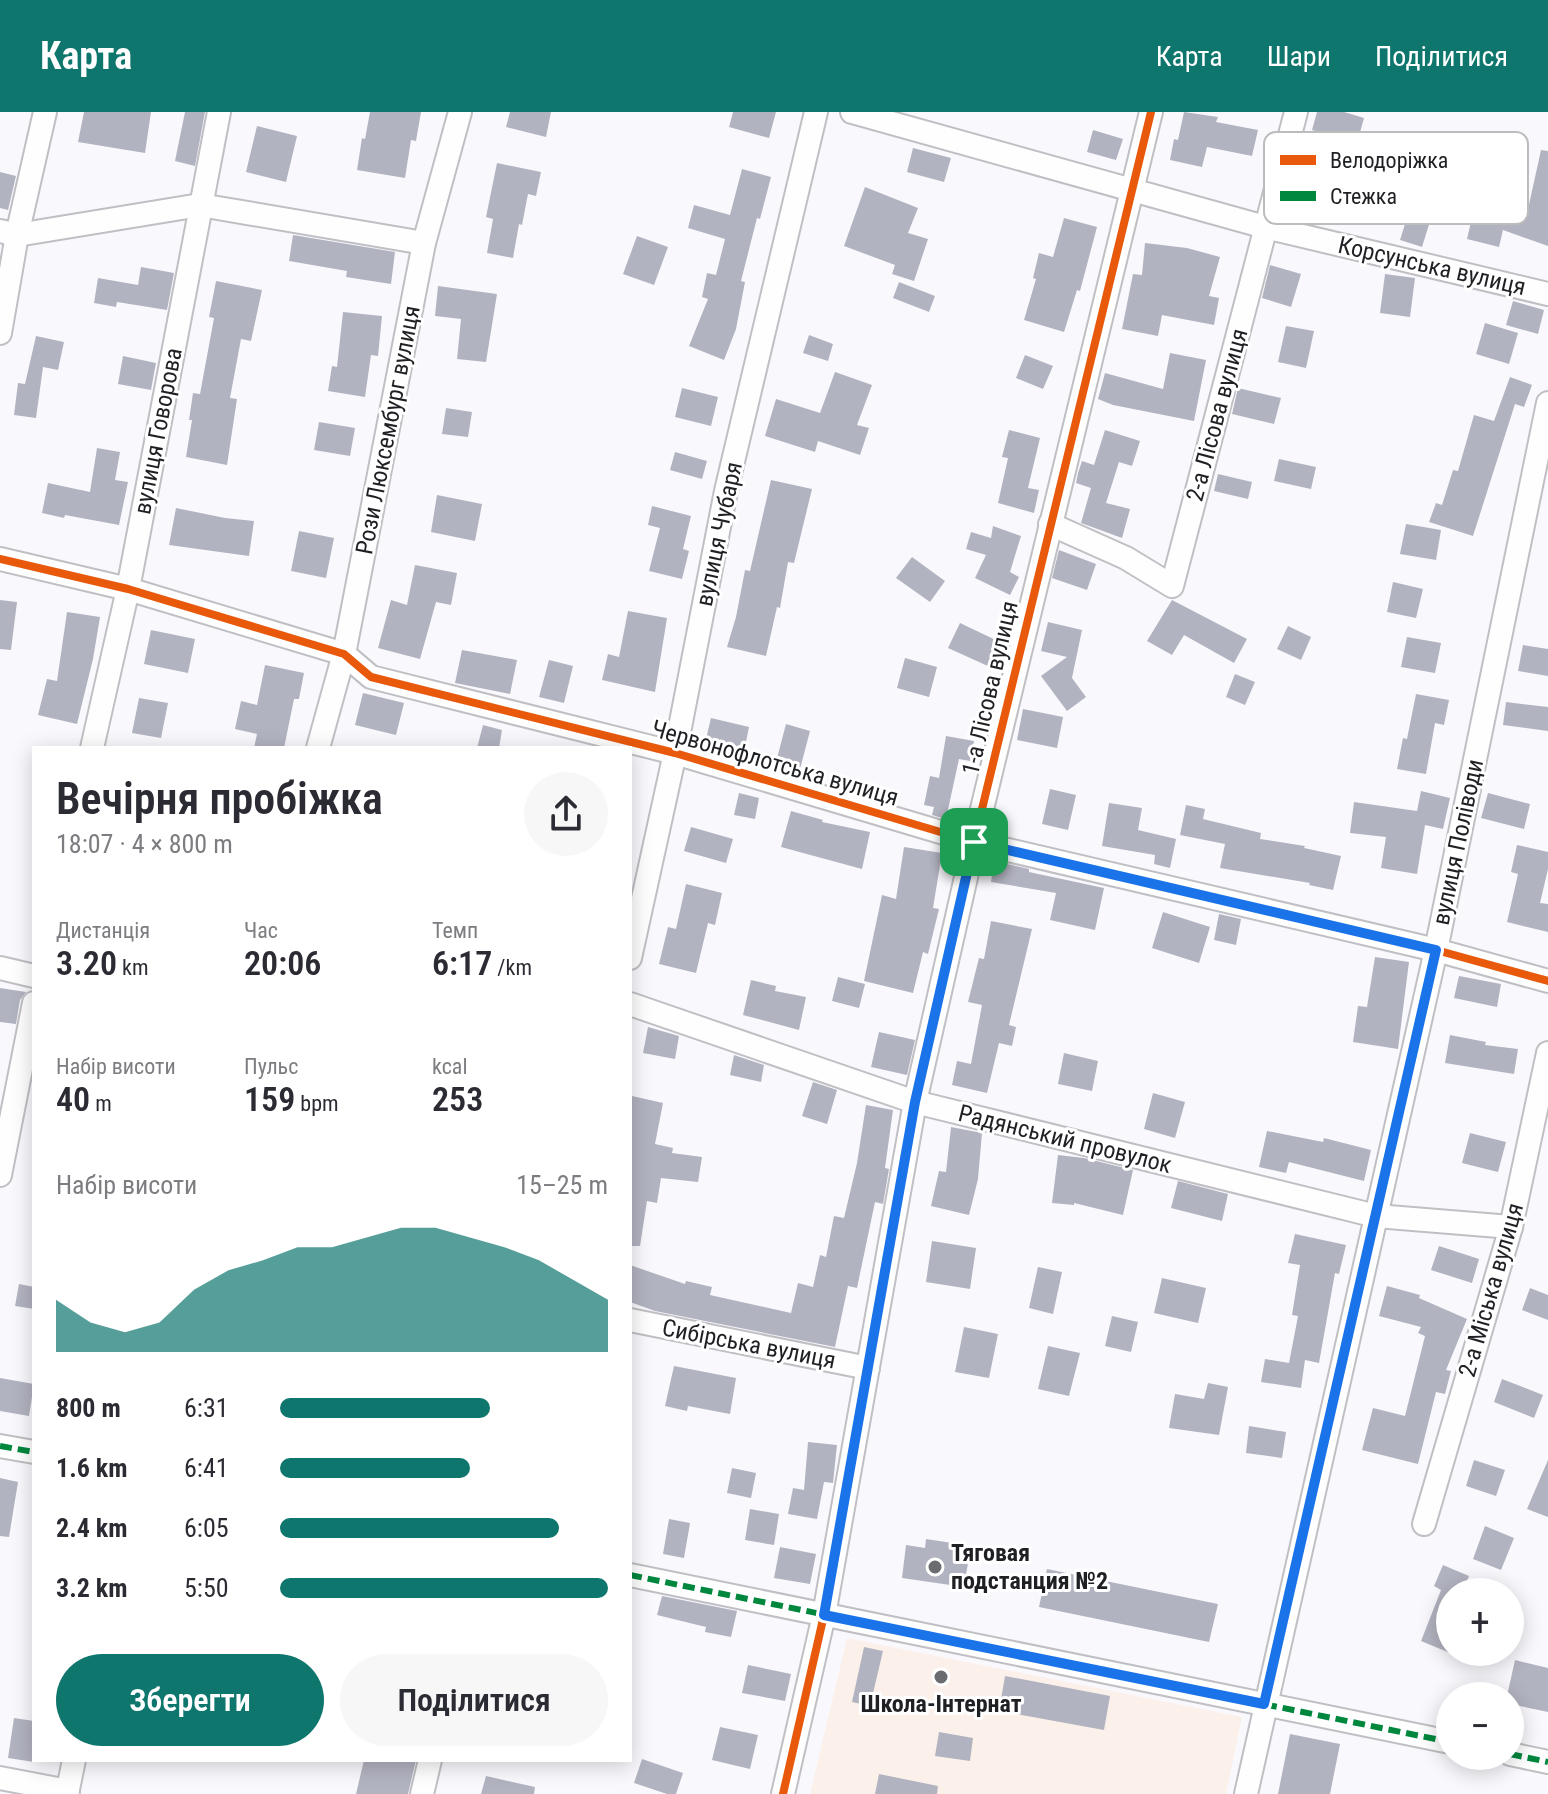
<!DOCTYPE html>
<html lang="uk">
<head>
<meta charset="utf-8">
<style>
	body { margin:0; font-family:"Roboto Condensed",sans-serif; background:#f7f7f7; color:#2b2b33; height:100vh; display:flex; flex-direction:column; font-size:30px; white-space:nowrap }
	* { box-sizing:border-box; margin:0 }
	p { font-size:26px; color:#7c7c81 }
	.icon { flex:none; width:44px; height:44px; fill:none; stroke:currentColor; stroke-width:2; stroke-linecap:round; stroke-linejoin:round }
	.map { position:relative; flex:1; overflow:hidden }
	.side { position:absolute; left:32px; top:634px; width:600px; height:1016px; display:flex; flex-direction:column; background:#fff; border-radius:0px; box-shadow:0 4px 20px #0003 }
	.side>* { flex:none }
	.controls { position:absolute; left:1436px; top:1466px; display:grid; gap:16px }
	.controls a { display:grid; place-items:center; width:88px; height:88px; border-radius:50%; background:#fff; box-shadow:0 4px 20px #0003; font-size:40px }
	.pin { position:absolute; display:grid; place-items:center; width:68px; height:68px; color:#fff; margin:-34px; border-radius:16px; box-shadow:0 4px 12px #0006 }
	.round { display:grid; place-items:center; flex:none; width:84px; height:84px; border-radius:42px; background:#f7f7f7 }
	.overview { display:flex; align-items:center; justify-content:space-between; height:136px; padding:0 24px }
	h1 { font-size:44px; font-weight:600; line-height:60px }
	.stats { display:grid; grid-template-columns:repeat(3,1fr); gap:12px; height:136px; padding:8px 24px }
	.stats div { display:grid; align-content:center }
	.stats b { font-size:34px; font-weight:600 }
	.stats small { font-size:22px; font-weight:400 }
	.stats p { font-size:22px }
	.chart { height:224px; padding:16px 24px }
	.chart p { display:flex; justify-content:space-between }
	.chart svg { width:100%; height:144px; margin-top:8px; fill:#0f766e; opacity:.7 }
	.primary-button { display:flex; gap:16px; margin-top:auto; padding:16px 24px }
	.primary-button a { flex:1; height:92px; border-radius:48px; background:#0f766e; color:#fff; font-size:32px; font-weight:600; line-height:92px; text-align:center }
	.primary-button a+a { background:#f7f7f7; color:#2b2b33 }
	ul { padding:0 24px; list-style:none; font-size:26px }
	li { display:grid; grid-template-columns:128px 96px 1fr; align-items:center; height:60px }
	li i { height:20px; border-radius:10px; background:#0f766e }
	header { display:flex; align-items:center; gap:48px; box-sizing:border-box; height:112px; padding:0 40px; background:#0f766e; color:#fff }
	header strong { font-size:38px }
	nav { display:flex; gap:44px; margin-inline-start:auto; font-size:28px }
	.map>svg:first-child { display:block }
	.education { fill:#fbf1ea }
	.building { fill:#b2b3c0 }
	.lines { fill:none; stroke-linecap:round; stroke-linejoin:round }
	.minor-casing { stroke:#c0c0c4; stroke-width:26 }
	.minor { stroke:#fefeff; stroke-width:22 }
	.quiet { stroke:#00873e; stroke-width:6; stroke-dasharray:12 6; stroke-linecap:butt }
	.cycleway-casing { stroke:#fff; stroke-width:13 }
	.cycleway { stroke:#e8590c; stroke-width:8 }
	.route-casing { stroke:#fff; stroke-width:16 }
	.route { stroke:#1a73e8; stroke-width:10 }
	.poi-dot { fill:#6b6c70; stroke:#fff; stroke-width:3 }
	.labels { text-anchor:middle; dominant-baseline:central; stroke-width:6; stroke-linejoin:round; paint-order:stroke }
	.street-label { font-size:24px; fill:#1f2024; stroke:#fff }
	.poi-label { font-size:24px; font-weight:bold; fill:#1f2024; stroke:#fff; text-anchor:start }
	.key { fill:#fff; stroke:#bcbcbd; stroke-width:2 }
	.key-label { font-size:22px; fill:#1f2024 }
</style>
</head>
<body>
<header>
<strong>Карта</strong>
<nav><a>Карта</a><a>Шари</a><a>Поділитися</a></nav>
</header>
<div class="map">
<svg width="1548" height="1682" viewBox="0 0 1548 1682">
	<rect width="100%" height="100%" fill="#f9f9fd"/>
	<path class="education" d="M847 1526 1242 1605 1226 1682H810Z"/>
	<g class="building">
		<path d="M84 0H151L145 41 78 30Z"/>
		<path d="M185 0H205L195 54 175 49Z"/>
		<path d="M370 0H421L416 29 411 28 405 66 357 58 362 26 365 27Z"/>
		<path d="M510 0H551L546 25 506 15Z"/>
		<path d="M733 0H776L769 26 729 15Z"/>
		<path d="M1184 0 1218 5 1216 10 1258 18 1252 44 1207 35 1202 55 1170 48 1174 27 1178 28Z"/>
		<path d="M1317 0H1344L1364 6 1357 31 1312 18Z"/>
		<path d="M257 14 297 24 286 70 246 60Z"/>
		<path d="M1093 18 1123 27 1116 48 1087 40Z"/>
		<path d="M913 36 951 46 944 70 907 60Z"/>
		<path d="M1541 38 1548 39V134L1503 118 1499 135 1467 127 1475 93 1520 104 1523 96 1528 97Z"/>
		<path d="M497 51 541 60 536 84 528 82 522 113 519 112 513 146 487 141 493 107 486 105Z"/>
		<path d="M742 57 771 65 760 107 757 106 741 169 745 170 736 217 724 248 689 234 708 187 702 185 707 161 716 163 725 127 688 116 694 93 730 103Z"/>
		<path d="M0 60 16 64 8 98 0 96Z"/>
		<path d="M865 75 918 96 908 121 928 127 914 169 892 162 895 153 844 134Z"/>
		<path d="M1414 83 1436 90 1422 135 1400 128Z"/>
		<path d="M1064 106 1097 115 1080 179 1077 178 1064 220 1024 208 1036 167 1033 166 1039 141 1053 145Z"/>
		<path d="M293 123 395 140 391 172 346 165 347 159 289 149Z"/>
		<path d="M637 124 668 135 654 173 623 162Z"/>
		<path d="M1145 131 1187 136 1220 145 1209 184 1219 186 1214 213 1162 203 1158 224 1122 217 1133 162 1142 163Z"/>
		<path d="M1270 153 1301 162 1291 195 1262 186Z"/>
		<path d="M141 155 174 161 167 198 117 190 116 195 94 191 98 166 138 173Z"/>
		<path d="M1385 162 1415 166 1410 205 1380 201Z"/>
		<path d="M216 169 262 178 251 229 241 227 230 286 237 287 227 353 186 345 192 308H189L193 281 200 282 214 206 209 205Z"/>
		<path d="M899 170 935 184 929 200 893 186Z"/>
		<path d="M438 174 497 182 486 250 457 247 461 207 435 204Z"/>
		<path d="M1513 189 1544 198 1538 222 1506 213Z"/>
		<path d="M343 200 382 204 378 244 371 243 365 285 328 279 332 254 337 255Z"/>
		<path d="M1485 211 1518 221 1509 252 1476 242Z"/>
		<path d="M1286 214 1314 219 1306 256 1278 250Z"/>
		<path d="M809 223 833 232 828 249 803 241Z"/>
		<path d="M36 224 64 230 58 258 43 255 36 306 14 303 18 271 25 272Z"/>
		<path d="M1170 241 1206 248 1194 309 1113 293 1098 287 1105 261 1163 277Z"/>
		<path d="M1025 243 1053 254 1043 277 1016 266Z"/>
		<path d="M123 244 156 251 151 278 118 272Z"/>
		<path d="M835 260 872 273 857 313 869 316 860 343 818 329 815 340 765 324 776 287 820 301Z"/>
		<path d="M1510 265 1532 273 1524 295 1515 292 1473 424 1429 410 1436 391 1442 393 1453 358 1458 359 1474 303 1494 309Z"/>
		<path d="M682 276 718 285 711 314 675 305Z"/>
		<path d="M1238 276 1281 286 1274 312 1232 302Z"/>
		<path d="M446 296 472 300 468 325 442 322Z"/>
		<path d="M319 310 355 316 350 344 314 338Z"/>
		<path d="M1009 318 1040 326 1028 376 1039 378 1034 401 998 391 1008 346 1002 345Z"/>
		<path d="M1105 318 1140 329 1132 354 1119 350 1106 391 1130 397 1122 426 1081 411 1091 376 1076 371 1078 361 1082 349 1094 353Z"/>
		<path d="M97 336 120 340 115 368 128 370 119 413 65 403 64 406 42 401 48 371 90 380Z"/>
		<path d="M675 340 707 349 702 367 670 358Z"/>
		<path d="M1279 347 1316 355 1311 377 1274 369Z"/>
		<path d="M1218 362 1252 370 1248 387 1214 379Z"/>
		<path d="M771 368 812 377 794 451 788 450 780 496 777 495 766 544 727 535 736 505 745 458 750 459Z"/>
		<path d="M437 383 482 392 475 429 431 420Z"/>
		<path d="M652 394 691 404 683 437 689 439 682 467 649 459 660 416 648 413Z"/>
		<path d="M176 396 225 406 254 409 249 444 169 433Z"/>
		<path d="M1406 412 1441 418 1436 448 1400 442Z"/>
		<path d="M993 414 1021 424 1010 460 1019 465 1010 483 975 466 986 443 966 437 971 420 991 426Z"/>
		<path d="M299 419 334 426 326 466 291 459Z"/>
		<path d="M1059 438 1096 452 1087 478 1052 466Z"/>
		<path d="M912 445 945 469 930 490 896 466Z"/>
		<path d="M415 453 457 461 451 493 436 490 420 547 378 536 391 488 407 493Z"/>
		<path d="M1393 470 1423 477 1416 506 1387 500Z"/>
		<path d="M0 488 17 490 11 538 0 537Z"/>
		<path d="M1172 488 1247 527 1234 551 1184 523 1172 543 1147 529Z"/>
		<path d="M628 499 667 506 655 580 602 568 608 542 619 545Z"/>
		<path d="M67 500 100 505 93 547 77 612 38 603 47 567 57 569Z"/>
		<path d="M1048 510 1082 518 1072 566 1086 585 1067 599 1041 564 1067 545 1041 539Z"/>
		<path d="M960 511 1002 531 990 555 948 536Z"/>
		<path d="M1288 514 1311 525 1301 548 1277 537Z"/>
		<path d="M151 518 195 527 188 561 144 552Z"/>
		<path d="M1407 525 1441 531 1435 561 1401 555Z"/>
		<path d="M1523 533 1548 537V564L1518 559Z"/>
		<path d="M462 538 517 548 510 582 455 571Z"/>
		<path d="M905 546 937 555 929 585 897 576Z"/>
		<path d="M549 548 573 554 564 591 539 585Z"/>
		<path d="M265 553 304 561 299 587H294L284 636H254L257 622 235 617 241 589 257 593Z"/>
		<path d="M1235 562 1255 570 1245 593 1226 585Z"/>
		<path d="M363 581 404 591 396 623 355 613Z"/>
		<path d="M1416 582 1449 588 1444 613 1435 611 1426 662 1397 657 1403 626 1407 627Z"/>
		<path d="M139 586 168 591 161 626 132 621Z"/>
		<path d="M1506 590 1548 595V619L1503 613Z"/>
		<path d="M1023 597 1063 605 1057 636 1017 628Z"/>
		<path d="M711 606 749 615 744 640 705 631Z"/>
		<path d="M786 612 810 619 800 657 776 650Z"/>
		<path d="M483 613 502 618 499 636H477Z"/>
		<path d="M946 624 974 629 970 649 959 647 946 707 932 703 934 695 924 693 930 664 939 666Z"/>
		<path d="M1050 677 1076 683 1068 718 1042 712Z"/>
		<path d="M1421 679 1450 686 1443 717 1425 713 1417 762 1381 756 1386 725 1350 721 1354 690 1417 699Z"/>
		<path d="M739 681 759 686 755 707 734 703Z"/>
		<path d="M1488 681 1530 692 1524 717 1481 706Z"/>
		<path d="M1109 691 1142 696 1138 718 1176 727 1170 756 1154 752 1155 743 1102 734Z"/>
		<path d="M1186 693 1205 697 1203 707 1261 721 1260 727 1305 734 1304 736 1341 744 1333 778 1309 773 1310 771 1220 756 1225 732 1180 723Z"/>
		<path d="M791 699 823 708 822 710 870 720 862 757 781 735Z"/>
		<path d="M691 715 733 727 726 751 684 739Z"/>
		<path d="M1517 733 1548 740V757L1540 791 1548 792V820L1507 810 1518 762 1511 760Z"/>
		<path d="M904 735 942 741 933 796 939 797 928 842 923 840 913 881 864 869 882 783 896 787Z"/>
		<path d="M994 749 1029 757V760L1104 776 1095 818 1050 808 1056 781 991 770Z"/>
		<path d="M686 772 722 781 715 813 708 811 696 861 659 852 668 815 676 817Z"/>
		<path d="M1163 800 1210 815 1199 851 1152 836Z"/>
		<path d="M1219 802 1241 807 1236 833 1214 828Z"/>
		<path d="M991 809 1032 817 1009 913 1016 915 1012 934 999 931 987 981 952 973 957 949 971 952 982 893 968 890 979 846 984 847Z"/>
		<path d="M1375 845 1409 850 1398 937 1353 930 1358 894 1367 895Z"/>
		<path d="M1459 864 1501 872 1497 895 1454 886Z"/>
		<path d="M838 865 865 872 859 896 832 889Z"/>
		<path d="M751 868 776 874 775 879 806 885 799 918 743 903Z"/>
		<path d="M0 876 26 880 20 888 16 912 0 910Z"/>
		<path d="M648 915 679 924 675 947 643 941Z"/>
		<path d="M879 920 915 928 907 963 871 955Z"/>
		<path d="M1450 923 1486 930 1485 933 1518 937 1514 962 1445 951Z"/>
		<path d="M1064 941 1098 949 1092 979 1058 972Z"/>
		<path d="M734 943 764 953 761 970 730 963Z"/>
		<path d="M813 970 837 978 827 1012 802 1004Z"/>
		<path d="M1153 981 1185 990 1175 1026 1144 1017Z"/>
		<path d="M632 984 663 991 655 1032 673 1036 672 1041 702 1045 698 1070 661 1066 657 1091 647 1089 640 1134H630V995Z"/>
		<path d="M866 993 893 998 885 1056 889 1057 883 1092 875 1090 857 1176 848 1174 835 1235 655 1199 630 1190V1153L685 1172 686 1169 712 1175 710 1183 791 1201 798 1171 813 1175 820 1143 826 1145 834 1104 844 1106 857 1051Z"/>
		<path d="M951 1015 982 1021 978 1067 969 1103 931 1094 939 1059 946 1060Z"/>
		<path d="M1267 1019 1323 1030 1324 1026 1371 1038 1364 1069 1289 1050 1286 1061 1259 1055Z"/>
		<path d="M1470 1021 1506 1030 1498 1060 1462 1051Z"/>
		<path d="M1058 1043 1084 1046 1133 1058 1123 1103 1074 1091V1093L1052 1091Z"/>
		<path d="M1178 1069 1228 1082 1222 1109 1171 1096Z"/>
		<path d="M1295 1122 1346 1133 1339 1162 1335 1161 1319 1251 1305 1248 1301 1276 1261 1270 1265 1247 1289 1251 1298 1204 1292 1203 1300 1153 1288 1151Z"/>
		<path d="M932 1129 976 1136 970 1177 926 1170Z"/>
		<path d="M1439 1134 1479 1147 1472 1171 1431 1158Z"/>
		<path d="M1038 1155 1062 1160 1053 1202 1029 1196Z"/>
		<path d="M1162 1166 1206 1176 1198 1211 1154 1201Z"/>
		<path d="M19 1172 34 1175V1197L15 1194Z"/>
		<path d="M1387 1174 1420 1183 1419 1186 1467 1207 1446 1258 1451 1259 1445 1282 1436 1280 1418 1352 1362 1338 1373 1296 1405 1304 1425 1224 1418 1221 1421 1215 1379 1204Z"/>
		<path d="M1530 1176 1548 1183V1208L1522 1198Z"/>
		<path d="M1112 1204 1138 1210 1131 1240 1105 1234Z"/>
		<path d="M964 1215 998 1222 989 1266 955 1260Z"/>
		<path d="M1048 1234 1080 1241 1069 1284 1038 1277Z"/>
		<path d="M674 1254 736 1266 730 1302 688 1294 687 1299 665 1294Z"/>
		<path d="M0 1266 34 1272 29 1304 0 1299Z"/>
		<path d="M1502 1267 1543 1283 1534 1306 1494 1290Z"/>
		<path d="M1208 1271 1228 1275 1219 1323 1169 1316 1175 1282 1204 1287Z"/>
		<path d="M1249 1314 1286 1320 1282 1346 1246 1341Z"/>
		<path d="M808 1330 837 1333 833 1371 824 1370 817 1407 788 1402 793 1376 804 1378Z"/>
		<path d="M1474 1348 1505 1358 1496 1384 1466 1374Z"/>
		<path d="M1548 1348V1405L1527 1397Z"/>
		<path d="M732 1356 756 1361 751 1386 727 1381Z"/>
		<path d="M0 1366 18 1370 9 1425 0 1424Z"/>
		<path d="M750 1397 779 1402 774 1433 745 1428Z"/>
		<path d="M669 1407 690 1411 684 1446 663 1442Z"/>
		<path d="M1485 1414 1514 1426 1501 1458 1473 1447Z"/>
		<path d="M926 1427 959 1432 957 1443 969 1445 964 1475 902 1466 906 1433 925 1436Z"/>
		<path d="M780 1435 816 1442 810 1472 774 1466Z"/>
		<path d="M1443 1453 1469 1464 1462 1480H1450V1541L1421 1529 1441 1478 1434 1474Z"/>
		<path d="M1047 1457 1218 1492 1209 1530 1039 1495Z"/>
		<path d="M662 1484 737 1499 731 1525 705 1520 706 1515 657 1503Z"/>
		<path d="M864 1535 883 1539 870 1594 852 1590Z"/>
		<path d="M1515 1548 1548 1556V1600L1510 1592V1584H1507Z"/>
		<path d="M748 1553 791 1562 785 1589 742 1581Z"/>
		<path d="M1005 1564 1110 1584 1104 1618 999 1599Z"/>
		<path d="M14 1606 34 1609V1650L8 1646Z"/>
		<path d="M720 1615 758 1623 750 1657 712 1648Z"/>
		<path d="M939 1620 973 1626 970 1649 935 1644Z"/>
		<path d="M1290 1622 1340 1632 1330 1682H1278Z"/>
		<path d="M642 1647 683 1661 676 1682H667L634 1671Z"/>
		<path d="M364 1648H416L408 1682H356Z"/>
		<path d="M879 1662 938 1674 937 1682H875Z"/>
		<path d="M486 1664 535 1675 534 1682H481Z"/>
	</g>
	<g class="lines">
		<g class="minor-casing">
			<g id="minor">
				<path d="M852 0 1265 115 1548 182"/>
				<path d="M0 119 17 123 200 93 424 131"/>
				<path d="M0 221 17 123 45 0"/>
				<path d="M1050 412 1126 446 1172 474 1296 0"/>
				<path d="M0 447 128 477 344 542 371 565 675 641 974 730 1436 838 1548 869"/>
				<path d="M92 636 128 477 219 0"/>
				<path d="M318 636 344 542 424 131 460 0"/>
				<path d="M630 846 675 641 726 379 816 0"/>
				<path d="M0 856 34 864"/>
				<path d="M630 892 915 990 1376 1104 1511 1115"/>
				<path d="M0 1063 34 891"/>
				<path d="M630 1208 868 1256"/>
				<path d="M0 1334 34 1340"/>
				<path d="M1424 1412 1511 1115 1548 941"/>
				<path d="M630 1463 1450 1630"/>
				<path d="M1510 1642 1548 1650"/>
				<path d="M0 1666 68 1679"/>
				<path d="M67 1682 74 1648"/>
				<path d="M422 1682 430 1648"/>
				<path d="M783 1682 824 1503 915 990 974 730 1151 0"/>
				<path d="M1246 1682 1436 838 1548 291"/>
			</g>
		</g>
		<use href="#minor" class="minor"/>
		<g class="quiet">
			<path d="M0 1334 34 1340"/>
			<path d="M630 1463 1450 1630"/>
			<path d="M1510 1642 1548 1650"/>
		</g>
		<g class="cycleway-casing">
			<g id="cycleway">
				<path d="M0 447 128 477 344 542 371 565 675 641 974 730 1436 838 1548 869"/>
				<path d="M783 1682 824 1503 915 990 974 730 1151 0"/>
			</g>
		</g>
		<use href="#cycleway" class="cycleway"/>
	</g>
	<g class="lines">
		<g class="route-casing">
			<path id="route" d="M974 730 1436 838 1264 1592 824 1503 915 990Z"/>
		</g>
		<use href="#route" class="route"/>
	</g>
	<g class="poi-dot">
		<circle cx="935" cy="1455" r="8"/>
		<circle cx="941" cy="1565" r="8"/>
	</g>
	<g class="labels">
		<g class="street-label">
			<text transform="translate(1432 154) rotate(13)">Корсунська вулиця</text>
			<text transform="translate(1217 303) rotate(-75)">2-а Лісова вулиця</text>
			<text transform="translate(388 318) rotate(-79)">Рози Люксембург вулиця</text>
			<text transform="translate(158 319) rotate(-79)">вулиця Говорова</text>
			<text transform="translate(719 422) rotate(-78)">вулиця Чубаря</text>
			<text transform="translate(990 576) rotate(-77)">1-а Лісова вулиця</text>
			<text transform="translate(775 651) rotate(16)">Червонофлотська вулиця</text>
			<text transform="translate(1458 730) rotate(-78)">вулиця Поліводи</text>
			<text transform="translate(1065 1027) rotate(14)">Радянський провулок</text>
			<text transform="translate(1491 1178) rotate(-74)">2-а Міська вулиця</text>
			<text transform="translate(749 1232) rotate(11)">Сибірська вулиця</text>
		</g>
		<g class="poi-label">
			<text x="951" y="1441">Тяговая<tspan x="951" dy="28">подстанция №2</tspan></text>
			<text x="941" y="1592" text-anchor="middle">Школа-Інтернат</text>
		</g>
	</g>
	<rect x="1264" y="20" width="264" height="92" rx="12" class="key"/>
	<rect x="1280" y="43" width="36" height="10" fill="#e8590c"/>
	<rect x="1280" y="79" width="36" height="10" fill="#00873e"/>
	<g class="key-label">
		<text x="1330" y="56">Велодоріжка</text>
		<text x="1330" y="92">Стежка</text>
	</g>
</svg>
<div class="controls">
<a>+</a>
<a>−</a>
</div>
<div class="pin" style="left:974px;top:730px;background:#1e9e55"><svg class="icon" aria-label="arrive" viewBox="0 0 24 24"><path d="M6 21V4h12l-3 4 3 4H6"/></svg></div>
<section class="side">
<div class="overview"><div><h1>Вечірня пробіжка</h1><p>18:07 · 4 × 800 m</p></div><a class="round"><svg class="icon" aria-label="share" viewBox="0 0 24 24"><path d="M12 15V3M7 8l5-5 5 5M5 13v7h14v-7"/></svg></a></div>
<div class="stats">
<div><p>Дистанція</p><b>3.20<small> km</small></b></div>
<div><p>Час</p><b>20:06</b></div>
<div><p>Темп</p><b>6:17<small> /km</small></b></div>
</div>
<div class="stats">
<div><p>Набір висоти</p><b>40<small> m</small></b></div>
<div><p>Пульс</p><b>159<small> bpm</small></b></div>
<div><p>kcal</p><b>253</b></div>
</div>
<div class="chart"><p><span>Набір висоти</span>15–25 m</p>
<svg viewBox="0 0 160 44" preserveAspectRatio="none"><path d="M0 44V28L10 35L20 38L30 35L40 25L50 19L60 16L70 12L80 12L90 9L100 6L110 6L120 9L130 12L140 16L150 22L160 28V44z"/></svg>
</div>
<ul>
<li><b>800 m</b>6:31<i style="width:64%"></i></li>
<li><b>1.6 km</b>6:41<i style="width:58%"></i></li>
<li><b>2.4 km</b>6:05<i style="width:85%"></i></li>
<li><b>3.2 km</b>5:50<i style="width:100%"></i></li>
</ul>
<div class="primary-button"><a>Зберегти</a><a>Поділитися</a></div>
</section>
</div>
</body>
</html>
